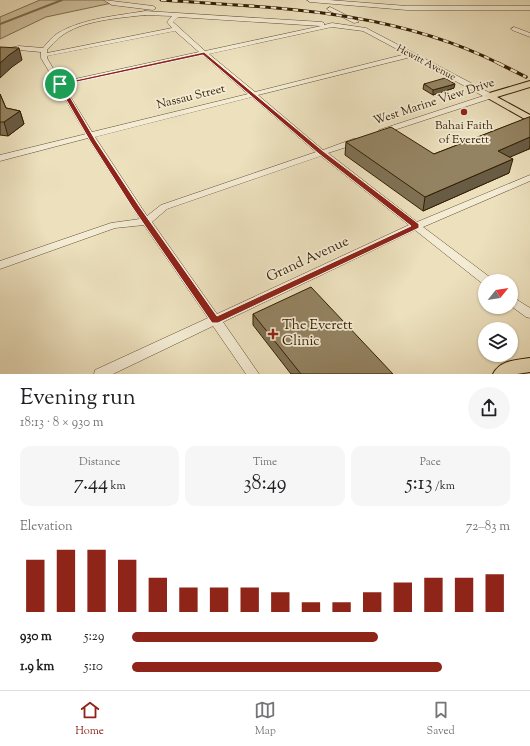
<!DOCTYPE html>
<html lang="en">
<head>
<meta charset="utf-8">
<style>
	body { margin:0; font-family:"Sorts Mill Goudy",serif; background:#f6f6f6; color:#202124; height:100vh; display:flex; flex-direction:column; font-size:15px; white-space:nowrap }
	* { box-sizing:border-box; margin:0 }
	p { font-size:13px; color:#757577 }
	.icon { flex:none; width:22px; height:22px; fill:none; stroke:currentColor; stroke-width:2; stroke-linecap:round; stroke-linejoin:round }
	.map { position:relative; height:374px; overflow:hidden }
	.drawer { display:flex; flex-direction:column; background:#fff; flex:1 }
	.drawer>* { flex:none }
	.needle { width:26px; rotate:60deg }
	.fabs { position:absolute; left:478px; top:274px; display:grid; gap:8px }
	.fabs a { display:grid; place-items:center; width:40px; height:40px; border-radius:50%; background:#fff; box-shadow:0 1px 3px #0004; font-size:20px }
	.pin { position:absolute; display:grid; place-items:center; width:34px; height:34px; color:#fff; margin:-17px; border:2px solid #fff; border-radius:50%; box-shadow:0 1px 4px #0007 }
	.round { display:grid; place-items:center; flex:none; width:42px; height:42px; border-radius:21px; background:#f6f6f6 }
	.headline { display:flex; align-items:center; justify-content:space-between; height:68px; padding:0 20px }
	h1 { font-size:22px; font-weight:600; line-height:30px }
	.figures { display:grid; grid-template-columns:repeat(3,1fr); gap:6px; height:68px; padding:4px 20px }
	.figures div { display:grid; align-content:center; border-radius:10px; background:#f6f6f6; text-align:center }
	.figures b { font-size:20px; font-weight:600 }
	.figures small { font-size:11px; font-weight:400 }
	.figures p { font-size:11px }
	.chart { height:112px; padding:8px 20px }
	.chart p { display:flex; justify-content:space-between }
	.chart svg { width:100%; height:72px; margin-top:4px; stroke:#8f2418; stroke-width:6 }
	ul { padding:0 20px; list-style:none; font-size:13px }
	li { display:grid; grid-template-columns:64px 48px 1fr; align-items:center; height:30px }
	li i { height:10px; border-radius:5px; background:#8f2418 }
	.menu { display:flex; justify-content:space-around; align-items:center; height:56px; border-top:1px solid #e0e0e0; background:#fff; font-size:11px; color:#757577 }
	.menu a { display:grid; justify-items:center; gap:2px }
	.menu .on { color:#8f2418 }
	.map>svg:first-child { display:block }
	.green { fill:#cdbf9d; stroke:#806e4e }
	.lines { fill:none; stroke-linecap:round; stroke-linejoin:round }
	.stream { stroke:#7d6b4b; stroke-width:2 }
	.minor-casing { stroke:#624e2f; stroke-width:1 }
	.major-casing { stroke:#341e00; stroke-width:2 }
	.minor { fill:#f3ebd4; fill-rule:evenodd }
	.major { fill:#ece0bd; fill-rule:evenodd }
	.rail-far1-casing { stroke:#341e00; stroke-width:3 }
	.rail-casing { stroke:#341e00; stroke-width:3.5 }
	.rail-far1 { stroke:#f3ebd4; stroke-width:2; stroke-dasharray:5.5; stroke-linecap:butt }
	.rail { stroke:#f3ebd4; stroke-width:2.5; stroke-dasharray:7; stroke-linecap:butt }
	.wall { fill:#7f7154; stroke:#341e00 }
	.shaded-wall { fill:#685c45; stroke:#341e00 }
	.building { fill:#948362; stroke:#341e00 }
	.route { fill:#8f2418; stroke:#fff; fill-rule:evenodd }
	.poi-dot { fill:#8f2418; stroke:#f3ebd4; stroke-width:1.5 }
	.labels { text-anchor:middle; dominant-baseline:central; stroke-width:3.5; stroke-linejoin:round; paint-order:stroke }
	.far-street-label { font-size:10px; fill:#341e00; stroke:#f3ebd4 }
	.street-label { font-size:12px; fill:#341e00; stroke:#f3ebd4 }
	.poi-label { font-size:12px; fill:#341e00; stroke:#f3ebd4 }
	.near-street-label { font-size:14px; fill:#341e00; stroke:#f3ebd4 }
	.near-poi-label { font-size:14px; fill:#341e00; stroke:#f3ebd4; text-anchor:start }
</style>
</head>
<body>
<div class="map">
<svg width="530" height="374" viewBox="0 0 530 374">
	<rect width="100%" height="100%" fill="#ece0bd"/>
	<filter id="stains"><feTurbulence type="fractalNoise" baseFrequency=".005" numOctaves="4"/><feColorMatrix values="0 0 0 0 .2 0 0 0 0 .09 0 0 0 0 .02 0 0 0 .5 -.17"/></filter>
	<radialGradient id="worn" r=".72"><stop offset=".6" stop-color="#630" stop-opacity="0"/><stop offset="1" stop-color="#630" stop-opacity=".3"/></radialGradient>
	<path class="green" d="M40 0H107L112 3 46 17 0 39V17Z"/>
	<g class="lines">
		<path class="stream" d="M0 24 62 0"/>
		<g class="minor-casing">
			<g id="minor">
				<path d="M104 0 153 6 156 8 153 10 112 5Z"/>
				<path d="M307 0H329L407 6H530V10H407L310 2Z"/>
				<path d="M330 7 358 21 359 22 354 23 328 10 327 9Z"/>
				<path d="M145 11 322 22 324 23V25L332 23 366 28 492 94V98L382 134H379L378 132 379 130 483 96 411 57 258 95 323 150 353 139H359L360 141 359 143 328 153 417 222 530 175V181L423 227 491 278 492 281H485V284H483L415 230 223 322 259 374H246L213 326 113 374H94L95 370 208 318 144 225 115 228 0 269V261L111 223 140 219 88 138 0 161V155L86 134 41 58V52L19 50 0 54V50L19 46 43 48C47 43 52 37 58 33 84 18 116 16 145 11ZM145 15 172 16 167 22 172 28 47 53V50C51 46 56 41 60 37 81 20 120 18 145 15ZM178 17 321 26 205 51 173 22ZM332 27 363 31 406 54 255 92 209 54ZM175 31 199 52 61 82 47 58V56ZM203 55 248 94 92 132 63 85ZM252 97 316 152 161 205 147 216 95 137ZM321 156 409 225 217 314 152 222 167 209Z"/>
				<path d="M514 27 530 33V37L512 30 511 29Z"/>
				<path d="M511 296 530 308V318L526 317 511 306Z"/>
			</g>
		</g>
		<g class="major-casing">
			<g id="major">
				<path d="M530 81V87L497 97 530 115V122L484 96 486 94Z"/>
				<path d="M530 358V372L517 374H493C500 360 516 360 530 358Z"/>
			</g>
		</g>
		<use href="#minor" class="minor"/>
		<use href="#major" class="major"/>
		<g class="rail-far1-casing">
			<path id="rail-far1" d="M161 0C279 8 392 10 500 64"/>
		</g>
		<g class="rail-casing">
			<path id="rail" d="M498 63 526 77"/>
		</g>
		<use href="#rail-far1" class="rail-far1"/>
		<use href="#rail" class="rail"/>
	</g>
	<g class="wall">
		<path d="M424 84 454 88 433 95 423 89Z"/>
		<path d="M0 94 6 108 20 111 24 124 8 136 0 135Z"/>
		<path d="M530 117V149H529L509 157V173L423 211 345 155 346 142 434 154Z"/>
		<path d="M253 314 393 374H291L253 325Z"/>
	</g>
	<g class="shaded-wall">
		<path d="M19 48 22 60 12 67 0 78V63L9 55Z"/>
		<path d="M455 84 454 88 433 95V90Z"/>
		<path d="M20 111 24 124 8 136 4 122Z"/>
		<path d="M530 137V146L529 149 494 164 498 151Z"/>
		<path d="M513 159 509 173 423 211 425 197Z"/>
	</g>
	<g class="building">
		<path d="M0 47 19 48 9 55 0 63Z"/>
		<path d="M445 78 455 84 433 90 424 84Z"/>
		<path d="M0 94 6 108 20 111 4 122H0Z"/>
		<path d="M529 117H530V137L498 151 513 159 425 197 346 142 391 127 434 154Z"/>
		<path d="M311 287 393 374H301L253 314Z"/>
	</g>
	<path class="route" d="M204 52 323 151 419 224V228L218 323H212L132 207 90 141 57 84ZM203 55 319 154 411 226 217 316 139 206 96 141 63 85Z"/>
	<g class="poi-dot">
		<circle cx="464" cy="112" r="4"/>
		<path d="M271 328h4v4h4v4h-4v4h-4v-4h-4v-4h4z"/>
	</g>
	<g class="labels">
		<g class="far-street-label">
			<text transform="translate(426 63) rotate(28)">Hewitt Avenue</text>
		</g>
		<g class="street-label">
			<text transform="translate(191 97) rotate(-14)">Nassau Street</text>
			<text transform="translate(434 102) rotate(-18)">West Marine View Drive</text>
		</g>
		<g class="poi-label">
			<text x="464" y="126">Bahai Faith<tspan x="464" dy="14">of Everett</tspan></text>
		</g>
		<g class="near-street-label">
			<text transform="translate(308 260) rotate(-25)">Grand Avenue</text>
		</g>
		<g class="near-poi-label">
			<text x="282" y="326">The Everett<tspan x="282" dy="16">Clinic</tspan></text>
		</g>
	</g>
	<rect width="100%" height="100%" filter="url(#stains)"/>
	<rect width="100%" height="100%" fill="url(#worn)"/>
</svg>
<div class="fabs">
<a><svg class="needle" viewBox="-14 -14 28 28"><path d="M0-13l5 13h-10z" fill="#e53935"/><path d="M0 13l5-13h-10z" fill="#757577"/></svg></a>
<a><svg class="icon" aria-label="layers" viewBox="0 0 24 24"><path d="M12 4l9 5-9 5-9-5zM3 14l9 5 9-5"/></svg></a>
</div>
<div class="pin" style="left:60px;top:84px;background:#1e9e55"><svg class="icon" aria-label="arrive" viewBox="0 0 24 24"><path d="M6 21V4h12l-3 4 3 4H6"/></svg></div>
</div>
<section class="drawer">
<div class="headline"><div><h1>Evening run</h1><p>18:13 · 8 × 930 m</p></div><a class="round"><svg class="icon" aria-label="share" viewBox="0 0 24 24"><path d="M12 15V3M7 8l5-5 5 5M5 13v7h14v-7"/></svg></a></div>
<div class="figures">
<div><p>Distance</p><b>7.44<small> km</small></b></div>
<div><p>Time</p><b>38:49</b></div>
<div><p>Pace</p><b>5:13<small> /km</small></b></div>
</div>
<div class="chart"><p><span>Elevation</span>72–83 m</p>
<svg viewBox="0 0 160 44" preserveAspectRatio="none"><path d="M5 44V12M15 44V6M25 44V6M35 44V12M45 44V23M55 44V29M65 44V29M75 44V29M85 44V32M95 44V38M105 44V38M115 44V32M125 44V26M135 44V23M145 44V23M155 44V21"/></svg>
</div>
<ul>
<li><b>930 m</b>5:29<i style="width:65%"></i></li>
<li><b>1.9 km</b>5:10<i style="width:82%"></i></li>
</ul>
</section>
<nav class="menu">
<a class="on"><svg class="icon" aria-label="home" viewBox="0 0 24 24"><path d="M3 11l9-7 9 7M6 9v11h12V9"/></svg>Home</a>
<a><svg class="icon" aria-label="map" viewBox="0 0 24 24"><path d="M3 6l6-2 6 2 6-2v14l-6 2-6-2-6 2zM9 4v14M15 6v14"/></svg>Map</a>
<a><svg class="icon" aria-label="saved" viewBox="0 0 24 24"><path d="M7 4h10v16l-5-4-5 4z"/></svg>Saved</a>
</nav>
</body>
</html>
